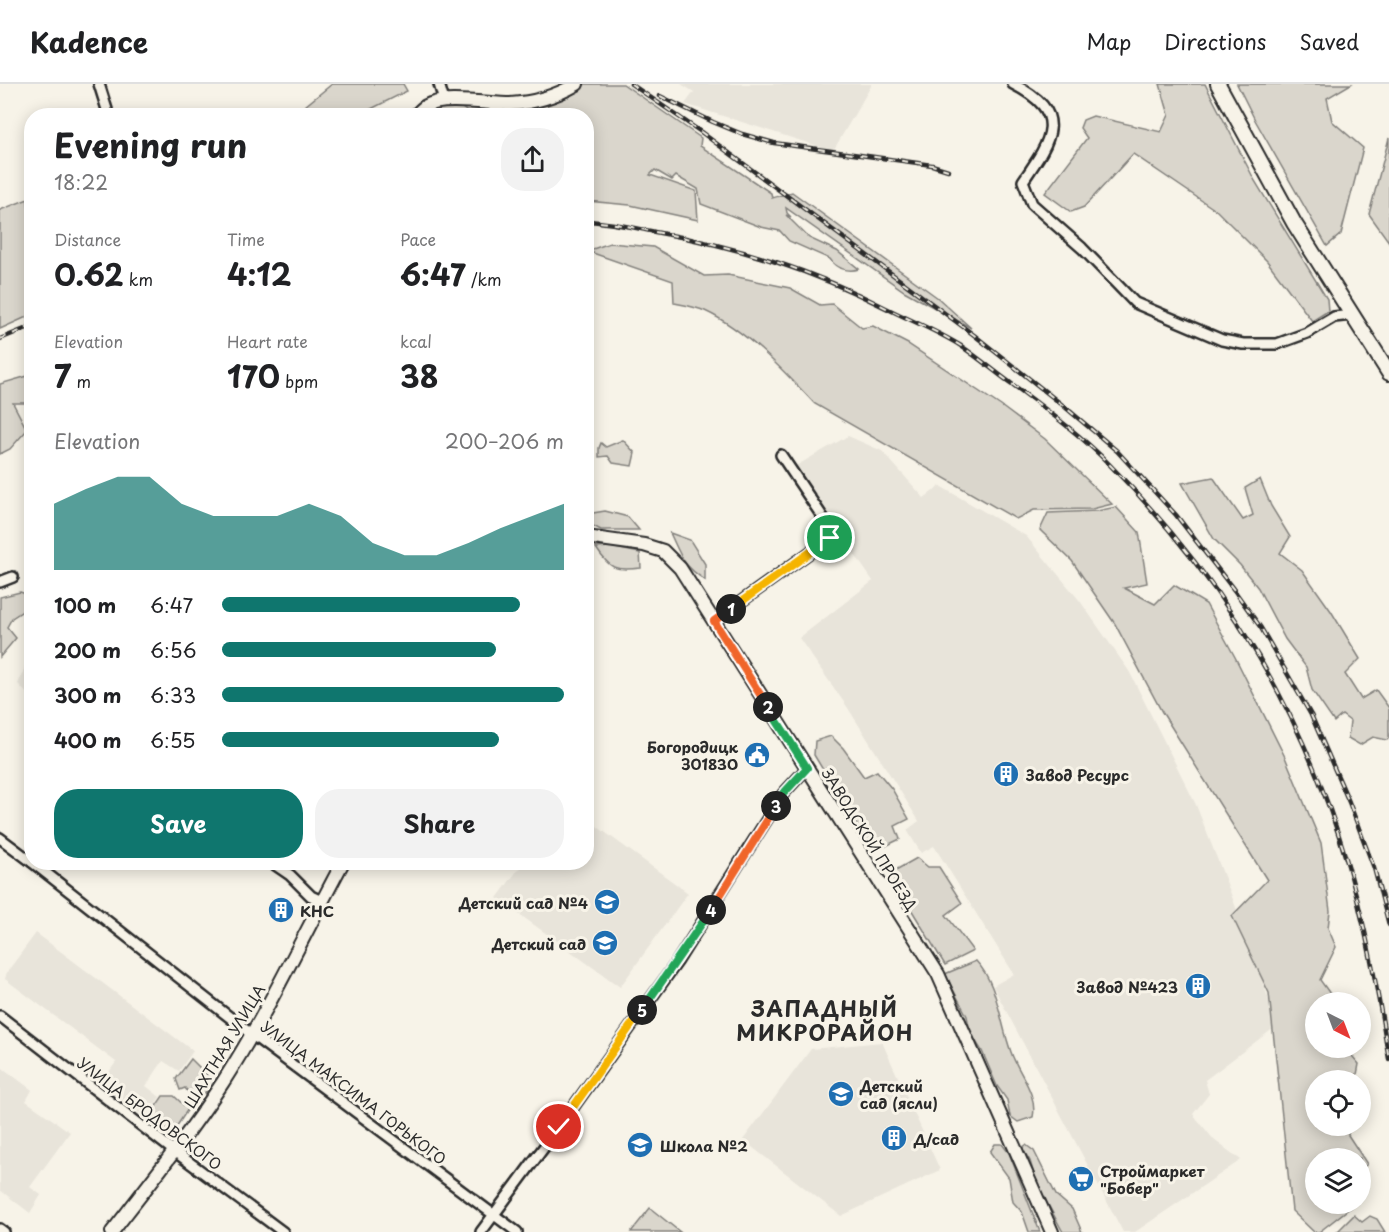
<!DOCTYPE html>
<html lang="en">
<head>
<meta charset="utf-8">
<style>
	body { margin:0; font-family:"Playpen Sans",sans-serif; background:#f2f2f2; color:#202124; height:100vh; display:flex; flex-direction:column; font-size:22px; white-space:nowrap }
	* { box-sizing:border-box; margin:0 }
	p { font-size:20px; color:#757577 }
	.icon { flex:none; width:33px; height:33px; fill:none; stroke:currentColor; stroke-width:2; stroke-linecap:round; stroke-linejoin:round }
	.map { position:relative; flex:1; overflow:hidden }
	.side { position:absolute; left:24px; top:24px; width:570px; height:762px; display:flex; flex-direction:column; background:#fff; border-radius:24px; box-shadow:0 3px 15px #0003 }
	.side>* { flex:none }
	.needle { width:39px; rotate:138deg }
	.tools { position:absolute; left:1305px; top:908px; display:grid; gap:12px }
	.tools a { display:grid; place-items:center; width:66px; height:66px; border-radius:50%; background:#fff; box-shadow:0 3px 15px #0003; font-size:30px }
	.pin { position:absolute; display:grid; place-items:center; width:51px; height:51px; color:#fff; margin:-26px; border:3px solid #fff; border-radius:50%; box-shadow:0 2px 6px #0007 }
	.km { position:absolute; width:30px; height:30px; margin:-15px; border-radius:50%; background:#222; color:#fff; font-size:16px; line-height:30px; text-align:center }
	.round { display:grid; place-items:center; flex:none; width:63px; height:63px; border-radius:24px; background:#f2f2f2 }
	.head { display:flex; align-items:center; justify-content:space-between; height:102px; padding:0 30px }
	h1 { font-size:33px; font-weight:700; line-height:45px }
	.stats { display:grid; grid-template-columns:repeat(3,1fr); gap:9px; height:102px; padding:6px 30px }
	.stats div { display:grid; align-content:center }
	.stats b { font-size:30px; font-weight:700 }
	.stats small { font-size:16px; font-weight:400 }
	.stats p { font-size:16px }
	.chart { height:168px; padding:12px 30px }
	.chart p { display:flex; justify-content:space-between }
	.chart svg { width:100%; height:108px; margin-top:6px; fill:#0f766e; opacity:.7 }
	.primary-button { display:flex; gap:12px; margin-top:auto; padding:12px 30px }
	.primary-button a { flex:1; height:69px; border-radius:24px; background:#0f766e; color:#fff; font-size:24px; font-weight:700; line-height:69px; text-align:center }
	.primary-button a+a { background:#f2f2f2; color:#202124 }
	ul { padding:0 30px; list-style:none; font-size:20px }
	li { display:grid; grid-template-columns:96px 72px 1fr; align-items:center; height:45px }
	li i { height:15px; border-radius:8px; background:#0f766e }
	header { display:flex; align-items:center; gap:36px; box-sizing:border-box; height:84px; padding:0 30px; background:#fff; border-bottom:2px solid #e0e0e0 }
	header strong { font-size:28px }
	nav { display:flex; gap:33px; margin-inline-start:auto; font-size:21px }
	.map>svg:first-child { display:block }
	.built { fill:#e8e4da }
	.green { fill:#dad6cc; stroke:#82807c; stroke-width:1.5 }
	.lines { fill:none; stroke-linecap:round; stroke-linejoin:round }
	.street-casing { stroke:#2b2b2b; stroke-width:14 }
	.secondary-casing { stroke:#2b2b2b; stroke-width:16 }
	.primary-casing { stroke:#2b2b2b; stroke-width:18 }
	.street { stroke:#f7f3e8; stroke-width:9 }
	.secondary { stroke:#f7f3e8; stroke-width:12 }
	.primary { stroke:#f7f3e8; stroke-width:14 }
	.rail-casing { stroke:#2b2b2b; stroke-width:4.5 }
	.rail { stroke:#f7f3e8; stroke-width:2; stroke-dasharray:7; stroke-linecap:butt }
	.split-1-casing { stroke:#fff; stroke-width:12 }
	.split-2-casing { stroke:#fff; stroke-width:12 }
	.split-3-casing { stroke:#fff; stroke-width:12 }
	.split-4-casing { stroke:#fff; stroke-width:12 }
	.split-5-casing { stroke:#fff; stroke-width:12 }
	.split-6-casing { stroke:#fff; stroke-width:12 }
	.split-1 { stroke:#f5b400; stroke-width:8 }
	.split-2 { stroke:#f0652b; stroke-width:8 }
	.split-3 { stroke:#22a559; stroke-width:8 }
	.split-4 { stroke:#f0652b; stroke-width:8 }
	.split-5 { stroke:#22a559; stroke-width:8 }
	.split-6 { stroke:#f5b400; stroke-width:8 }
	.labels { text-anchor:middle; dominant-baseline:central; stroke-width:6; stroke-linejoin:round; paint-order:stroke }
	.poi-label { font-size:15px; font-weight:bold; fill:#2b2b2b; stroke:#f7f3e8; text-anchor:start }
	.street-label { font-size:15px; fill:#2b2b2b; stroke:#f7f3e8 }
	.district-label { font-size:21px; font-weight:bold; letter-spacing:1.5px; fill:#2b2b2b; stroke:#f7f3e8 }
</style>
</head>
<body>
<header>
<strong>Kadence</strong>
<nav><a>Map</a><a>Directions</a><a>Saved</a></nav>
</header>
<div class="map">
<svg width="1389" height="1148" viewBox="0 0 1389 1148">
	<rect width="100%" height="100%" fill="#f7f3e8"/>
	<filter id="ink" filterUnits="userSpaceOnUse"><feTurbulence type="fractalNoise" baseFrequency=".0167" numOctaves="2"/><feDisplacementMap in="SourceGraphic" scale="12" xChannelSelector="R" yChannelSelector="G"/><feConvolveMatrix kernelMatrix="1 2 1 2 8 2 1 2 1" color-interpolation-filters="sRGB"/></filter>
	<g filter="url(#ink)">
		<g class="built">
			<path d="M681 0H871V2L833 67 685 20 694 8Z"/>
			<path d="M848 352 882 367 924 414 940 402 1026 452 1080 517 1129 587 1196 721 1231 810 1278 941 1205 996 1209 1010 1193 1030 1214 1056 1241 1076 1135 1148H1123L993 902 1014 890 934 762 921 769 907 746 919 737 848 624 799 554 873 497 794 383Z"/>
			<path d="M31 568V614L18 600Z"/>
			<path d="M587 735 688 809 620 903 497 814 523 779 586 778Z"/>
			<path d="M36 849 193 967 179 987 163 977 146 1002 160 1013 145 1033 100 1001 116 978 5 895 7 888Z"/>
			<path d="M882 958 940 1086 841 1132 743 1056 811 965Z"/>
			<path d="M0 982 32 1006 26 1017 70 1048 30 1103 41 1111 30 1129 0 1106Z"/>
		</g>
		<g class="green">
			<path d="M332 0H403L407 7 367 27V31H294Z"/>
			<path d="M584 0H623L701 54 700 62 771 109 772 114 792 108 938 214 971 244 904 207 786 124 787 129 791 133 786 131 809 154 837 167 859 185C848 188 836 185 830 175L789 157 780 147 761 143 701 120 698 105 676 92 672 96 655 86 650 91 696 107 698 136 630 121 587 117 586 32H504L520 25 558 16Z"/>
			<path d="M1160 0H1205L1255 97 1327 215 1328 227 1312 237 1267 177 1217 127 1133 70 1084 123 1071 128 1045 109 1087 54 1080 44 1083 36 1093 32 1161 48 1169 31Z"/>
			<path d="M1237 0H1351L1327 14 1332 37 1363 64 1341 150 1327 162 1255 36Z"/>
			<path d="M445 23 462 24 473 31 424 32 434 24Z"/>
			<path d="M1389 54V158L1369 130Z"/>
			<path d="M28 115 30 142 32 141 31 231 0 245V126Z"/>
			<path d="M610 159 653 163 704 192 728 191 790 204 820 221 832 220 862 244 873 242 908 260 1001 322 1045 355 1112 420 1092 425 1034 426 1016 435 815 320C784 287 746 246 705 227 696 223 684 221 674 219L673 197 587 167Z"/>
			<path d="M31 291V319H13L27 346 10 365 0 370V300Z"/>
			<path d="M623 356 635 369 632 382 613 379 608 372 599 373V364L601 359 606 363Z"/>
			<path d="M1213 393 1243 436 1253 431 1245 404 1260 395 1271 422 1290 453 1280 469 1302 486 1331 527 1360 575 1345 590 1361 615 1376 606 1389 624V654L1387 656 1373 653 1360 661 1348 654 1350 637 1342 631 1334 638 1312 606 1306 583 1285 555 1258 504 1240 481 1214 455 1182 399Z"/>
			<path d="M1116 423 1139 448 1147 499 1124 504 1155 520 1174 501 1206 520 1235 573 1285 673 1321 759 1330 827 1328 844 1336 863 1320 896 1336 918H1316V963H1347L1346 965 1359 980 1356 996H1316V1041H1350L1348 1051 1367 1080 1361 1087 1360 1074H1316V1119H1356L1319 1148H1314L1292 1127 1269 909 1232 832 1267 796 1162 628 1115 540 1072 477 1040 446 1048 429 1097 427Z"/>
			<path d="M605 427 628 433 639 446H601L587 439V430Z"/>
			<path d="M670 449 690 456 705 480V496C682 481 681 472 670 449Z"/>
			<path d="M610 463 640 469 641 484C614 487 610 485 596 464Z"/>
			<path d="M20 508 26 510 24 526 12 534 7 543 16 554 0 573V513Z"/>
			<path d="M831 652 843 664 864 693 877 687 892 705 909 735 895 742 900 755 873 768 814 671 815 657Z"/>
			<path d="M917 774 928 783H939L962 819 946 831 973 867 945 881 894 797V787Z"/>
			<path d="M976 877C998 900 1000 939 1011 968 1018 989 1038 1009 1033 1033L1018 1038 1010 1032 1007 1016 997 1002 982 967 970 948 967 932 945 890Z"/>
			<path d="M191 975 210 994 208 1005 200 1015 192 1013 185 1004 180 1006 176 995Z"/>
			<path d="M163 1012H174L188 1025 173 1048 157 1044 150 1038 156 1031 154 1025Z"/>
			<path d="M995 1060H1002L1009 1069 1040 1148H1029L1022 1128 1013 1118 1009 1094 990 1068Z"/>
			<path d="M1026 1061 1034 1067 1056 1111 1072 1125 1082 1148H1063L1037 1100 1030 1077 1022 1064Z"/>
			<path d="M650 1124 680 1148H631Z"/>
			<path d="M1354 1131 1362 1138 1370 1132 1377 1135 1385 1148H1337Z"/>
		</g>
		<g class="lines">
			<g class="street-casing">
				<g id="street">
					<path d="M99 0 109 32"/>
					<path d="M439 0 444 17"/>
					<path d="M1013 0C1070 29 1052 55 1023 97L1032 120 1082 164 1135 219 1222 256 1243 260H1277L1307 249 1334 233 1352 231"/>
					<path d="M0 498 13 493"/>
					<path d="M714 537 830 454 828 441 781 371"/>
					<path d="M0 754 32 778"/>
					<path d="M32 778 251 950 517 1148"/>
					<path d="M271 778 290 791 311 812 322 817"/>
					<path d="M0 932 174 1067 283 1148"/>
					<path d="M0 1145 4 1148"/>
					<path d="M481 1148 559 1043 677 878 783 710 807 684"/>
				</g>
			</g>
			<g class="secondary-casing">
				<g id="secondary">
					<path d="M415 32C418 29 422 24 426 22 442 12 489 20 510 20 534 19 556 12 577 0"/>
					<path d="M586 453 644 461 663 467 680 484 938 890 1052 1148"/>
					<path d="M112 1148C150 1099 189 1050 223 998 268 928 303 852 343 778"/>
				</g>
			</g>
			<g class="primary-casing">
				<path id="primary" d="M1218 0 1294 139 1389 289"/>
			</g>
			<use href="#street" class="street"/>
			<use href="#secondary" class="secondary"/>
			<use href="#primary" class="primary"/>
			<g class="rail-casing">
				<g id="rail">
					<path d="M631 0 701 48 974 251 1065 323 1117 367 1176 431 1234 506 1261 544 1311 631 1349 718 1374 784 1389 841"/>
					<path d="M660 12 713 38 742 50 774 59 932 81 948 86"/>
					<path d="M586 137C610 138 632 143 655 148 739 163 812 186 888 225 912 237 939 248 961 262 979 274 995 288 1012 300 1045 325 1080 350 1109 380 1208 480 1281 591 1329 723 1359 805 1375 890 1389 975"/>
					<path d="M0 255 32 242"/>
				</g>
			</g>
			<use href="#rail" class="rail"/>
		</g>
	</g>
	<g class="lines" filter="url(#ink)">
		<g class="split-1-casing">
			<path id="split-1" d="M731 525 830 454"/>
		</g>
		<g class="split-2-casing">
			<path id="split-2" d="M731 525 714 537 768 623"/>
		</g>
		<g class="split-3-casing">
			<path id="split-3" d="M768 623 807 684 783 710 776 722"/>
		</g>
		<g class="split-4-casing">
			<path id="split-4" d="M711 826 776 722"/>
		</g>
		<g class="split-5-casing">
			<path id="split-5" d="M642 926 711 826"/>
		</g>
		<g class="split-6-casing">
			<path id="split-6" d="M559 1043 642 926"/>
		</g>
		<use href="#split-1" class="split-1"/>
		<use href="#split-2" class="split-2"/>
		<use href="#split-3" class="split-3"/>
		<use href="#split-4" class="split-4"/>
		<use href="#split-5" class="split-5"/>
		<use href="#split-6" class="split-6"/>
	</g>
	<defs>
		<g id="civic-disc" transform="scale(1.35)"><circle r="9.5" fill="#1f6fb2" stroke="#f7f3e8"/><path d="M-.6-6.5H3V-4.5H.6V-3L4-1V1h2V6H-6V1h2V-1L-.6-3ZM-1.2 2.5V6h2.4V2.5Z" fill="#fff"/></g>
		<g id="building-disc" transform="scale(1.35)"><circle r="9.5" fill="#1f6fb2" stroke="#f7f3e8"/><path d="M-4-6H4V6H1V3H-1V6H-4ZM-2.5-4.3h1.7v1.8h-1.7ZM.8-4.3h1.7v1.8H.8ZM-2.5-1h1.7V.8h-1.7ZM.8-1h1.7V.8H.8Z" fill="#fff"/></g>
		<g id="school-disc" transform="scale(1.35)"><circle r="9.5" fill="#1f6fb2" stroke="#f7f3e8"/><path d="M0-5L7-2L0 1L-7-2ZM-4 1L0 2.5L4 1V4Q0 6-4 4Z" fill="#fff"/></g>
		<g id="supermarket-disc" transform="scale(1.35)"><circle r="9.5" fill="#1f6fb2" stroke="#f7f3e8"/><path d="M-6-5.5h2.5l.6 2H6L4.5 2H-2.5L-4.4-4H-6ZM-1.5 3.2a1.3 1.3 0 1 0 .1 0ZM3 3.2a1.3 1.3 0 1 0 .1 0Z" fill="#fff"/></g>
	</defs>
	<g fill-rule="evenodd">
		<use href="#civic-disc" x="757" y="671"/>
		<use href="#building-disc" x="1006" y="690"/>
		<use href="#school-disc" x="607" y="818"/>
		<use href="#building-disc" x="281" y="826"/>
		<use href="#school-disc" x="605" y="859"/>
		<use href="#building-disc" x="1198" y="902"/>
		<use href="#school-disc" x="841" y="1010"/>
		<use href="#building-disc" x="894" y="1054"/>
		<use href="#school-disc" x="640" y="1061"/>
		<use href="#supermarket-disc" x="1081" y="1095"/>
	</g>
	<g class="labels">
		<g class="poi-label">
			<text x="738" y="662" text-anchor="end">Богородицк<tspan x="738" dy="17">301830</tspan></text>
			<text x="1026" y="690">Завод Ресурс</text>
			<text x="588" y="818" text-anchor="end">Детский сад №4</text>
			<text x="300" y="826">КНС</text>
			<text x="586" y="859" text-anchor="end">Детский сад</text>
			<text x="1178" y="902" text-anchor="end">Завод №423</text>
			<text x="860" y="1001">Детский<tspan x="860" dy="17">сад (ясли)</tspan></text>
			<text x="914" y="1054">Д/сад</text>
			<text x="660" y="1061">Школа №2</text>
			<text x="1100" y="1086">Строймаркет<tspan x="1100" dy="17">"Бобер"</tspan></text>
		</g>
		<g class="street-label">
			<text transform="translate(870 755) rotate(58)">ЗАВОДСКОЙ ПРОЕЗД</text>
			<text transform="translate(224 962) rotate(-59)">ШАХТНАЯ УЛИЦА</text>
			<text transform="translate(354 1008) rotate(37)">УЛИЦА МАКСИМА ГОРЬКОГО</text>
			<text transform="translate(150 1029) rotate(37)">УЛИЦА БРОДОВСКОГО</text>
		</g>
		<g class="district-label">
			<text x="825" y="924">ЗАПАДНЫЙ<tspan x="825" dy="24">МИКРОРАЙОН</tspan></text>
		</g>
	</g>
</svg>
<div class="tools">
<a><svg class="needle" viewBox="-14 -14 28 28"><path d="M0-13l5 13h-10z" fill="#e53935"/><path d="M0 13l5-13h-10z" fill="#757577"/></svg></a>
<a><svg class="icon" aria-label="locate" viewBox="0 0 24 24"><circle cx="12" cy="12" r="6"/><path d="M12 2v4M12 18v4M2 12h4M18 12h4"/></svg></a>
<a><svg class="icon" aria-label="layers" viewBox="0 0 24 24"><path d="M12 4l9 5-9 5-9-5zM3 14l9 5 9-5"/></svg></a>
</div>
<div class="pin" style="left:830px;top:454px;background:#1e9e55"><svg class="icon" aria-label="arrive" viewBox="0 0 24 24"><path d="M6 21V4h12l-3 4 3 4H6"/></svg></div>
<div class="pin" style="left:559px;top:1043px;background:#d93025"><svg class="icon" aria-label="check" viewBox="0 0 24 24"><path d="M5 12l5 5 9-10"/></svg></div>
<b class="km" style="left:731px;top:525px">1</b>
<b class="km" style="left:768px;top:623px">2</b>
<b class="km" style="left:776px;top:722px">3</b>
<b class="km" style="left:711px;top:826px">4</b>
<b class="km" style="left:642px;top:926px">5</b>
<section class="side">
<div class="head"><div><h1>Evening run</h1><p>18:22</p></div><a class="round"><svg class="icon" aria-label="share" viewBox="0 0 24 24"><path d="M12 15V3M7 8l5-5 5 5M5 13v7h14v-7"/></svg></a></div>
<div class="stats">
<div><p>Distance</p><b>0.62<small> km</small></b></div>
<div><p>Time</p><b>4:12</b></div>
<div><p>Pace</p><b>6:47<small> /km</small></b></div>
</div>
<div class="stats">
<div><p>Elevation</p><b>7<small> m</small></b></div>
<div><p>Heart rate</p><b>170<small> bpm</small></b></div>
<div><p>kcal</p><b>38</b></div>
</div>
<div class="chart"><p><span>Elevation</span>200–206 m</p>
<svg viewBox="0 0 160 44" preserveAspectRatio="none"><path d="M0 44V17L10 11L20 6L30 6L40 17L50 22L60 22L70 22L80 17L90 22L100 33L110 38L120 38L130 33L140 27L150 22L160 17V44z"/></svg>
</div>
<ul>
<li><b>100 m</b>6:47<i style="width:87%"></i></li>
<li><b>200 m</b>6:56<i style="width:80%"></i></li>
<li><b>300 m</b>6:33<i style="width:100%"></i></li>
<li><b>400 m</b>6:55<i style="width:81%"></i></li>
</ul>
<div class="primary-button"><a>Save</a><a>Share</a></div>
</section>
</div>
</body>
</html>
